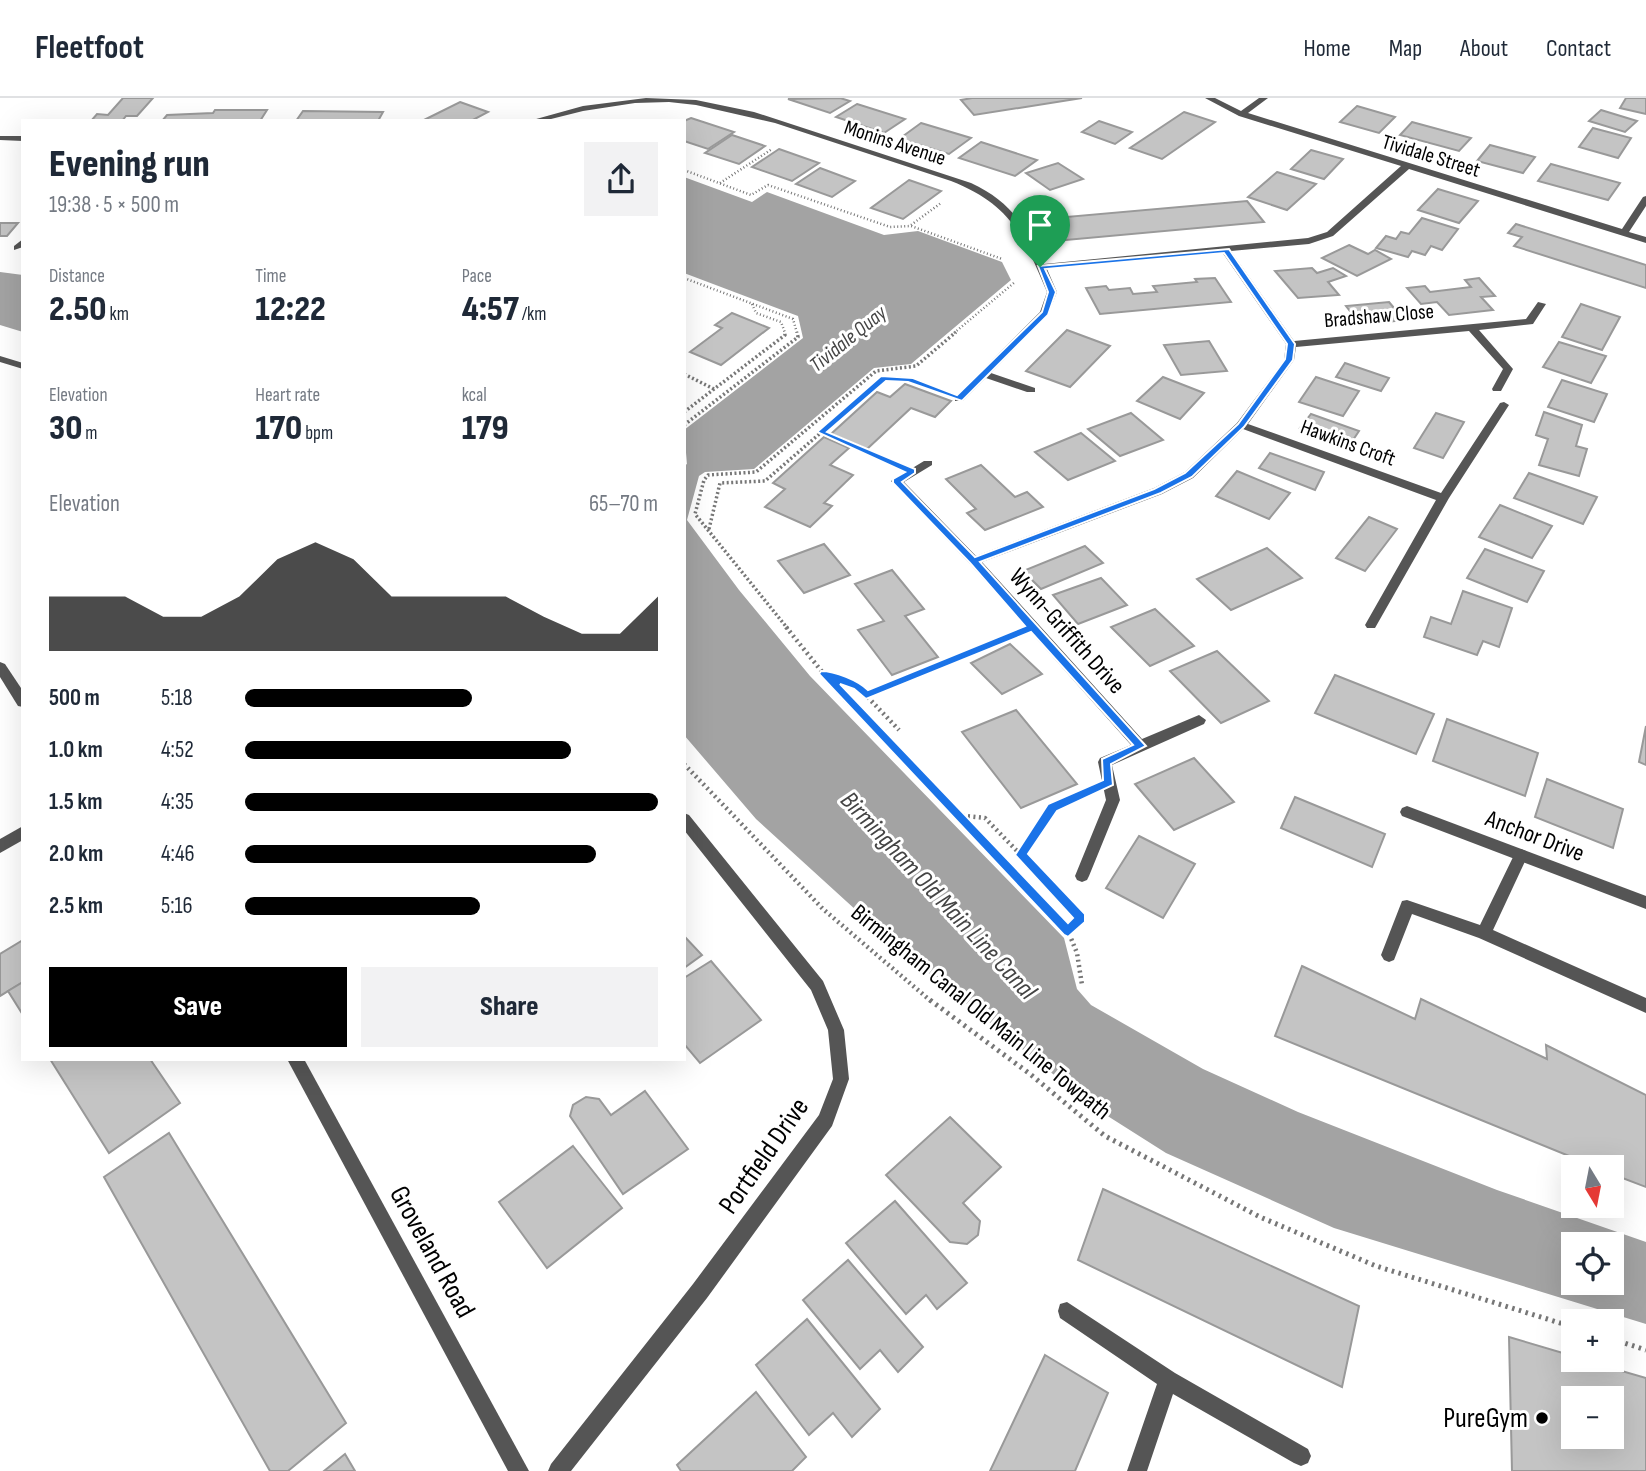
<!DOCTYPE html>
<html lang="en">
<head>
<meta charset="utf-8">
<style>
	body { margin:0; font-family:"Sofia Sans Condensed",sans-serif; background:#f2f2f3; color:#1f2937; height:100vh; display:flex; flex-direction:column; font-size:26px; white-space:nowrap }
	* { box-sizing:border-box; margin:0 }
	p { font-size:23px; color:#747a83 }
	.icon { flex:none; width:38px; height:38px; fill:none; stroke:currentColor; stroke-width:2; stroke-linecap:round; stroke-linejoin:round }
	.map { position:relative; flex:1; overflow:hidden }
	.sheet { position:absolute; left:21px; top:21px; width:665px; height:942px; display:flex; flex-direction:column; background:#fff; border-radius:0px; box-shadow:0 7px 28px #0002 }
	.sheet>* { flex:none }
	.needle { width:46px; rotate:170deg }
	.fabs { position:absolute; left:1561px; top:1057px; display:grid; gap:14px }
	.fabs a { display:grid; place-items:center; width:63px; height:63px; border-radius:0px; background:#fff; box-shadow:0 7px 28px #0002; font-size:35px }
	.pin { position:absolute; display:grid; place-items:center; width:60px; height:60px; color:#fff; margin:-72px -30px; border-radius:50% 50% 50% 0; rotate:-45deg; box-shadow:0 0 7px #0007 }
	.pin .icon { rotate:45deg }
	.round { display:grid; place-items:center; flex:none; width:74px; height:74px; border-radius:0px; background:#f2f2f3 }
	.overview { display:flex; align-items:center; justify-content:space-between; height:119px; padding:0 28px }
	h1 { font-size:38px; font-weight:800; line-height:52px }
	.figures { display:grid; grid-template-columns:repeat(3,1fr); gap:10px; height:119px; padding:7px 28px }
	.figures div { display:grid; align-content:center }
	.figures b { font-size:35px; font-weight:800 }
	.figures small { font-size:19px; font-weight:400 }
	.figures p { font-size:19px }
	.chart { height:196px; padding:14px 28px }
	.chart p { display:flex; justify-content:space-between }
	.chart svg { width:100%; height:126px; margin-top:7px; fill:#000; opacity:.7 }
	.cta { display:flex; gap:14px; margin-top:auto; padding:14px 28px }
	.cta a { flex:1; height:80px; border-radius:0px; background:#000; color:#fff; font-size:28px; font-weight:800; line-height:80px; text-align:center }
	.cta a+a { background:#f2f2f3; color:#1f2937 }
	ul { padding:0 28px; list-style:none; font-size:23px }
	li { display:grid; grid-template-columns:112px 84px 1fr; align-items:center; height:52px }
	li i { height:18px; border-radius:9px; background:#000 }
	header { display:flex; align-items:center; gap:42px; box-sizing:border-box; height:98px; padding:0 35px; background:#fff; border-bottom:2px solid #e0e1e3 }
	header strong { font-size:33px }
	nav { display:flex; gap:38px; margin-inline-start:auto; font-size:24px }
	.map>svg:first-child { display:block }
	.water { fill:#a3a3a3; fill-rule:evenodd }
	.building { fill:#c4c4c4; stroke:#999; stroke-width:2; fill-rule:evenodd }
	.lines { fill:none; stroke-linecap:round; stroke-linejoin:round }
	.path-far3 { stroke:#777; stroke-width:2.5; stroke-dasharray:1 2.5; stroke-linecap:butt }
	.path-far2 { stroke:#777; stroke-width:3.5; stroke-dasharray:2 2.5; stroke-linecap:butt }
	.path-far1 { stroke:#777; stroke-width:4.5; stroke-dasharray:2 3.5; stroke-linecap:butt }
	.path { stroke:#777; stroke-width:5; stroke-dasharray:2.5 4.5; stroke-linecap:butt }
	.service { fill:#555; fill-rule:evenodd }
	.minor { fill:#555; fill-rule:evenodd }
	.tertiary { fill:#555; fill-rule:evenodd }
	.route { fill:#1a73e8; stroke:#fff; stroke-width:2; fill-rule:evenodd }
	.poi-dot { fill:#000; stroke:#fff; stroke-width:2.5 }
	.labels { text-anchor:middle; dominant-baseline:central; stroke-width:6; stroke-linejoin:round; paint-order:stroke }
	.far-street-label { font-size:21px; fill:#000; stroke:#fff }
	.far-water-label { font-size:21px; font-style:italic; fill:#444; stroke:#fff }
	.street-label { font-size:24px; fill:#000; stroke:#fff }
	.water-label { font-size:26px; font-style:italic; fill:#444; stroke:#fff }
	.near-street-label { font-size:28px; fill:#000; stroke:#fff }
	.near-poi-label { font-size:28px; fill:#000; stroke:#fff; text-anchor:end }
</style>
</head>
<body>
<header>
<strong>Fleetfoot</strong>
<nav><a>Home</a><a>Map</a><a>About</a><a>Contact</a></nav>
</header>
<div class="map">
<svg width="1646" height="1373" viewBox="0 0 1646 1373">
	<rect width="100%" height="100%" fill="#fff"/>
	<g class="water">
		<path d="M684 79 752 104 767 94 884 137 918 133 1002 164 1011 182 911 266 874 270 754 371 705 374 699 378 687 422 739 492 810 578 1064 840 1077 891 1091 907 1203 971 1298 1014 1497 1092 1646 1144V1226L1334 1130 1166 1055 1095 1010 902 854 756 721 684 637V368L687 366 684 332 803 240 798 218 684 175ZM1612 1146V1185H1573V1146Z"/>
		<path d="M0 174 23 177V234L0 227Z"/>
	</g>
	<g class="building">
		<path d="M123 0H153L137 18H126L122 23H91L97 16 108 17Z"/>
		<path d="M840 0 850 3 830 15 788 1Z"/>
		<path d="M972 0H1082L974 17 961 2Z"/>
		<path d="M1626 0H1646V16L1620 10Z"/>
		<path d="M460 4 488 14 471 23H422Z"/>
		<path d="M857 6 905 21 884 35 836 19Z"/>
		<path d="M1357 8 1395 19 1379 35 1340 24Z"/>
		<path d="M215 12H267L260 23H162L167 17 213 15Z"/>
		<path d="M1601 12 1637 23 1625 34 1589 23Z"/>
		<path d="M303 13 383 14 378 23H296Z"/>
		<path d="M1184 14 1215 24 1162 61 1130 50Z"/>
		<path d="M691 20 734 34 708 51 684 43V23Z"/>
		<path d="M1099 23 1132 34 1115 46 1082 34Z"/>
		<path d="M1412 24 1471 40 1459 53 1400 37Z"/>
		<path d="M921 25 971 40 949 56 899 41Z"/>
		<path d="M1593 30 1631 40 1618 60 1579 49Z"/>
		<path d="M732 37 765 48 739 66 705 55Z"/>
		<path d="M981 44 1037 62 1015 78 959 60Z"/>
		<path d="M1490 47 1535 59 1523 75 1477 63Z"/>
		<path d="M779 51 819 65 792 83 752 69Z"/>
		<path d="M1311 52 1343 61 1324 81 1291 71Z"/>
		<path d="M1058 65 1083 81 1050 92 1026 75Z"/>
		<path d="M1551 66 1620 85 1608 102 1538 83Z"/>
		<path d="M820 70 855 83 832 99 796 86Z"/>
		<path d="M1277 74 1316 86 1287 112 1248 99Z"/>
		<path d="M909 82 941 93 903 121 871 110Z"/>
		<path d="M1438 91 1478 103 1459 125 1418 112Z"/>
		<path d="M1247 103 1264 124 1055 143 1043 121Z"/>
		<path d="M1422 120 1458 131 1442 152 1431 148 1425 157 1412 153 1408 159 1376 150 1386 138 1396 141 1401 134 1409 136Z"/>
		<path d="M0 125H18L7 138H0Z"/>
		<path d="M1516 126 1646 167V190L1514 148 1522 139 1508 135Z"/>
		<path d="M1349 147 1368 156 1375 152 1391 161 1357 178 1322 160Z"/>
		<path d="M1312 170 1317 175 1333 170 1346 178 1328 184 1339 197 1298 200 1275 173Z"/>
		<path d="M1215 180 1231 204 1100 216 1086 190 1106 188 1109 192 1130 190 1133 196 1157 194 1153 188 1197 184 1195 181Z"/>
		<path d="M1479 180 1495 198 1481 199 1493 212 1449 217 1437 204 1421 206 1407 190 1425 188 1430 194 1471 189 1465 182Z"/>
		<path d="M1389 204 1404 222 1361 227 1346 208Z"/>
		<path d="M1581 206 1620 219 1602 252 1562 239Z"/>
		<path d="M732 215 769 230 721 267 690 254 722 230 715 227Z"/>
		<path d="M1067 232 1110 248 1070 289 1026 273Z"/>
		<path d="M1209 243 1227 273 1181 277 1164 247Z"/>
		<path d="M1559 244 1606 258 1591 285 1543 269Z"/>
		<path d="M1345 265 1389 280 1381 293 1336 279Z"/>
		<path d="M1163 279 1204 295 1180 321 1137 303Z"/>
		<path d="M1316 279 1359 293 1343 318 1299 304Z"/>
		<path d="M1562 282 1607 296 1594 324 1548 309Z"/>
		<path d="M905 286 951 303 935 319 911 310 867 351 831 336 877 294 890 299Z"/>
		<path d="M1544 314 1582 327 1576 348 1587 351 1579 378 1539 367 1548 341 1536 337Z"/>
		<path d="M1131 315 1163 342 1120 358 1088 331Z"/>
		<path d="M1436 315 1464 324 1443 360 1414 350Z"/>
		<path d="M1311 316 1359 333 1349 348 1300 330Z"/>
		<path d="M1081 335 1115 363 1068 382 1035 354Z"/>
		<path d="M824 339 849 350 830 367 853 377 824 405 832 408 810 429 765 409 785 391 773 385Z"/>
		<path d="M1270 355 1324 374 1315 392 1259 370Z"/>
		<path d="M981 367 1015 399 1027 394 1043 409 985 432 967 415 976 411 946 381Z"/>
		<path d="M1237 373 1290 395 1269 421 1216 398Z"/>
		<path d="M1529 375 1597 399 1583 426 1514 400Z"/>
		<path d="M1500 407 1552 428 1532 460 1479 439Z"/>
		<path d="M1369 419 1397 431 1365 473 1336 460Z"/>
		<path d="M824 446 850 477 804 495 778 463Z"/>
		<path d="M1085 448 1103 465 1041 491 1023 473Z"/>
		<path d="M1267 450 1302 480 1231 512 1197 481Z"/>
		<path d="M1485 451 1544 473 1527 504 1467 480Z"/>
		<path d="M892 472 924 511 905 518 938 559 892 577 858 532 884 523 855 486Z"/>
		<path d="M1101 480 1127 507 1078 526 1053 497Z"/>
		<path d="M1463 493 1512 510 1499 549 1483 543 1477 557 1424 539 1431 519 1451 526Z"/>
		<path d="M1155 511 1194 548 1150 568 1111 529Z"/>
		<path d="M1010 546 1042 576 1002 596 971 565Z"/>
		<path d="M1217 553 1269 603 1221 625 1170 573Z"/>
		<path d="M1335 577 1434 616 1416 656 1315 615Z"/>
		<path d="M1016 612 1077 686 1021 710 962 634Z"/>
		<path d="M1447 621 1538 655 1525 698 1433 663Z"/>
		<path d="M1646 628V667L1639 664Z"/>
		<path d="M1194 660 1234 704 1174 732 1135 686Z"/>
		<path d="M1547 681 1623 711 1613 750 1535 719Z"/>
		<path d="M1295 699 1385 736 1372 769 1281 730Z"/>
		<path d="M1139 738 1195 766 1163 820 1106 790Z"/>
		<path d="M684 838 702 857 684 870Z"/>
		<path d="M23 842V884L0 898V856Z"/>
		<path d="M711 863 761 922 700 965 684 946V880Z"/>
		<path d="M1302 868 1415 921 1421 901 1547 961 1546 947 1646 997V1089L1612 1076V1069H1596L1275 938Z"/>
		<path d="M23 884V917L8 893Z"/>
		<path d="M50 961H150L180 1005 109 1055Z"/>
		<path d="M645 993 688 1051 623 1096 570 1018 573 1007 586 999 599 1001 611 1017Z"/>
		<path d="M950 1019 1001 1069 963 1105 980 1123 978 1137 967 1146 950 1144 886 1077Z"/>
		<path d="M169 1035 346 1325 288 1373H270L104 1079Z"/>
		<path d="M573 1048 622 1110 547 1170 499 1104Z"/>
		<path d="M1103 1091 1359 1208 1342 1289 1078 1162Z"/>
		<path d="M895 1103 967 1185 937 1211 926 1197 906 1216 846 1145Z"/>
		<path d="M848 1162 923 1249 898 1274 880 1252 860 1271 803 1202Z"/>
		<path d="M807 1221 880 1311 852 1339 833 1315 809 1337 756 1267Z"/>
		<path d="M1509 1239 1573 1258V1262H1584L1646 1280V1373H1512ZM1573 1300H1612V1339H1573Z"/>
		<path d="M1045 1257 1108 1295 1075 1373H990Z"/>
		<path d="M756 1294 806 1359 792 1373H681L677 1367Z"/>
		<path d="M345 1356 355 1373H324Z"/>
	</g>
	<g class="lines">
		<g class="path-far3">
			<path d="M684 72 751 97 768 87 890 129 911 128 1002 161"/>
			<path d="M720 85 772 51"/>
			<path d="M911 127 941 105"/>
			<path d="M684 180 793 221 797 235"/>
			<path d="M752 206 756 215 781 224 785 235"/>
			<path d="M954 235 1015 184"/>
		</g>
		<g class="path-far2">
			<path d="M684 276 714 291"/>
			<path d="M684 314 785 237 784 234"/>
			<path d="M684 327 798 239 797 234"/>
			<path d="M821 334 882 360"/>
			<path d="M709 431 720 385 765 383 884 280 910 281 935 291"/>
			<path d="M788 531 695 416 704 382 708 377 756 374 876 273 916 268 956 234"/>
		</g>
		<g class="path-far1">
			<path d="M786 529 840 596 1068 833 1077 855 1082 887"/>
			<path d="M825 576 858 589 899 632"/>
			<path d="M866 597 1005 541"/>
			<path d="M684 666 823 811 932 904"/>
			<path d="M957 717 985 720 1052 789"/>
			<path d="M1021 757 1052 709 1080 697"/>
			<path d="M1068 833 1081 820 1070 808"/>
		</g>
		<g class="path">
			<path d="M930 902 1030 976 1105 1038 1260 1119 1376 1168 1573 1229"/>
			<path d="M1612 1241 1646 1252"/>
		</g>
		<path class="service" d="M1521 751 1526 753 1528 757 1493 832 1646 900V915L1479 840 1412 816 1394 862 1389 864 1384 862 1381 857 1402 803 1407 802 1480 827 1516 753Z"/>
		<g class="minor">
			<path d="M646 0 696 2 754 14 971 85C1010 103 1026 128 1044 166L1308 140 1327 134 1401 68 1239 18 1205 0H1215L1241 13 1259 0H1268L1248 15 1622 131 1643 99 1646 98V108L1629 134 1646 139V145L1409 71 1333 138 1309 146 1231 153 1294 243 1526 221 1538 204 1546 206 1533 226 1479 232 1513 271 1501 293H1493L1492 291 1503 271 1469 233 1296 249 1294 262 1248 326 1441 395 1500 305 1504 304 1509 307 1449 400 1375 530H1367L1365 527 1436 402 1243 331 1193 380 1162 396 982 464 1142 641 1199 617 1206 622 1204 626 1112 667 1120 702 1089 778 1087 782 1082 784 1077 782 1075 778 1106 702 1098 664 1100 660 1131 647 970 466 891 383 924 363H932V367L904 384 976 458 1154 390 1185 374 1237 325 1284 262 1286 246 1222 154 1047 171 1057 194 1048 217 991 275 1035 290V294H1027L986 280 963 303H955V299L1040 214 1047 194C1023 138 1012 107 951 83L775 25 696 7 669 4 635 5 583 13 543 23H529L583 8Z"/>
			<path d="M0 38H23V43L0 42Z"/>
			<path d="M23 141V149L14 152V148Z"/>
			<path d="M0 258 23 265V271L0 264Z"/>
			<path d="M1407 708 1646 798V811L1402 718 1400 714 1402 710Z"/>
			<path d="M684 715 689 717 823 883 844 932 849 981 832 1028 707 1200 571 1373H548L551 1366 693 1186 819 1017 833 981 828 932 811 892 684 732Z"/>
			<path d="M23 728V742L0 755V741Z"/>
			<path d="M1067 1204 1175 1275 1308 1351 1311 1358 1308 1365 1301 1368 1294 1365 1173 1296 1147 1373H1127L1157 1286 1060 1220 1058 1213 1060 1206Z"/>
		</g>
		<g class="tertiary">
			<path d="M0 564 5 566 23 593V609L18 608 0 579Z"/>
			<path d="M287 961H304L529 1373H508Z"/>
		</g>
	</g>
	<path class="route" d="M1229 151 1295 246 1293 262 1244 329 1192 379 1161 395 980 464 1146 648 1111 666 1113 687 1057 713 1028 756 1085 816V824L1068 839 1064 837 819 576 821 573C835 573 858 582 868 592L1025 528 970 465 893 385V381L905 374 817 334 881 278 913 280 957 297 1042 214 1048 194 1038 168ZM1224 155 1287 246 1285 261 1238 326 1185 375 1154 391 975 459 902 384 915 375V371L827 334 886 283 908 284 962 303 1048 217 1056 194 1045 171ZM1031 534 1133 647 1102 661 1103 682 1048 706 1015 757 1073 820 1068 825 840 586 854 591 866 601Z"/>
	<circle class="poi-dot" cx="1542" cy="1320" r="7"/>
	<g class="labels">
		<g class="far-street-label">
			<text transform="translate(895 45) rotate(18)">Monins Avenue</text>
			<text transform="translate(1431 58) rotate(17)">Tividale Street</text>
			<text transform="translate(1379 218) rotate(-5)">Bradshaw Close</text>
			<text transform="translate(1348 345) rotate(20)">Hawkins Croft</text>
		</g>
		<g class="far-water-label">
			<text transform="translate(848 241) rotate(-39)">Tividale Quay</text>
		</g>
		<g class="street-label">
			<text transform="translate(1067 533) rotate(48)">Wynn-Griffith Drive</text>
			<text transform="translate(1535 738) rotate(21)">Anchor Drive</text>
			<text transform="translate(981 914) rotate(39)">Birmingham Canal Old Main Line Towpath</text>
		</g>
		<g class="water-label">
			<text transform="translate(938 798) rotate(47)">Birmingham Old Main Line Canal</text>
		</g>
		<g class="near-street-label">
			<text transform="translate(764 1058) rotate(-55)">Portfield Drive</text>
			<text transform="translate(432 1154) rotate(61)">Groveland Road</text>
		</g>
		<g class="near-poi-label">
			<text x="1528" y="1320">PureGym</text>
		</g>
	</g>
</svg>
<div class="fabs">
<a><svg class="needle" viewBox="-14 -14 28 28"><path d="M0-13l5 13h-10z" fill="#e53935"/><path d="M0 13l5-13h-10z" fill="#747a83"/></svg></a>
<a><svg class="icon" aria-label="locate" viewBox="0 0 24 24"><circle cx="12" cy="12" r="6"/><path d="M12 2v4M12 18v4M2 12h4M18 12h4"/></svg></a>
<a>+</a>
<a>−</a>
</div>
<div class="pin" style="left:1040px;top:169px;background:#1e9e55"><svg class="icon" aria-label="arrive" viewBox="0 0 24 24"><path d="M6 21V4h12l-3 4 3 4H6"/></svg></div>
<section class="sheet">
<div class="overview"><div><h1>Evening run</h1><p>19:38 · 5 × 500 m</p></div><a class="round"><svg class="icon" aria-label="share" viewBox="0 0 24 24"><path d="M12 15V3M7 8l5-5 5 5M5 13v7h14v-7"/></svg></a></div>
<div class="figures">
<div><p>Distance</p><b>2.50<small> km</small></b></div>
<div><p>Time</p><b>12:22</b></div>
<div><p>Pace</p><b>4:57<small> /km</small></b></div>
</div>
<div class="figures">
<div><p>Elevation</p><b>30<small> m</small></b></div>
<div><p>Heart rate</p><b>170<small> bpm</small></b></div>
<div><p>kcal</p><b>179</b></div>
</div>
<div class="chart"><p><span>Elevation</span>65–70 m</p>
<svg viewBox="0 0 160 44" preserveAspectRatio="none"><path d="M0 44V25L10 25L20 25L30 32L40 32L50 25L60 12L70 6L80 12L90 25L100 25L110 25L120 25L130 32L140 38L150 38L160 25V44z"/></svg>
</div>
<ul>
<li><b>500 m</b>5:18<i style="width:55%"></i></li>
<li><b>1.0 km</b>4:52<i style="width:79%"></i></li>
<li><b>1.5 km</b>4:35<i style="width:100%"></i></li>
<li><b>2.0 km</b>4:46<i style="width:85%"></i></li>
<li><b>2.5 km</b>5:16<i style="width:57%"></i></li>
</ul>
<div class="cta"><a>Save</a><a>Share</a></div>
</section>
</div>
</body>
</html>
